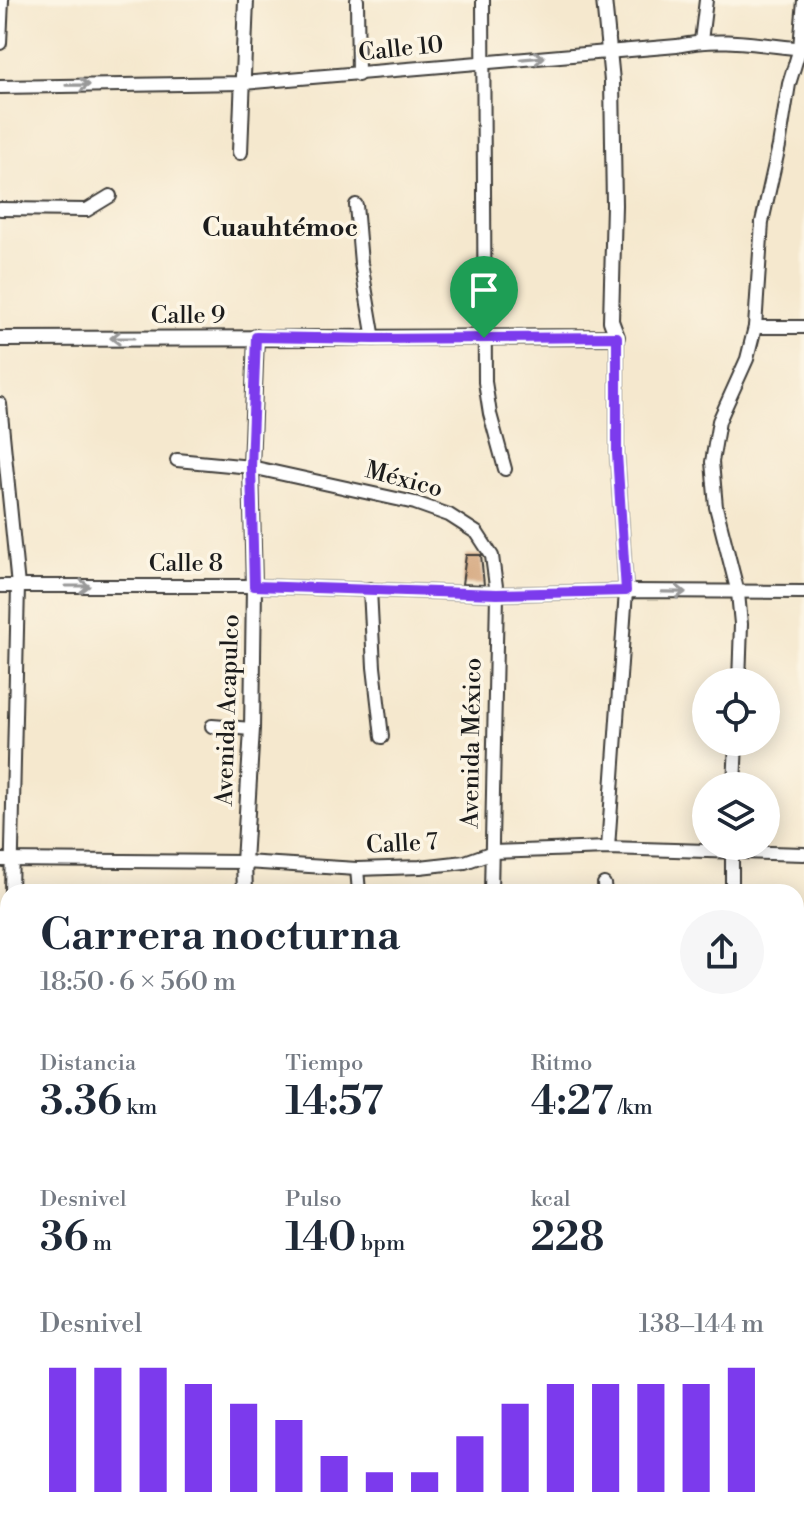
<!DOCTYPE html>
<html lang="es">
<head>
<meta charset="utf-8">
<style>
	body { margin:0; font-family:"Libre Bodoni",serif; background:#f6f6f7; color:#1f2937; height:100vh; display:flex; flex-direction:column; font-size:30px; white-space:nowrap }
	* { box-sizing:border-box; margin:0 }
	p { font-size:26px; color:#747a83 }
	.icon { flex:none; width:44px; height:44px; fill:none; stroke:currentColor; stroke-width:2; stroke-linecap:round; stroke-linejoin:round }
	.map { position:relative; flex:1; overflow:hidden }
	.side { position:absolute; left:0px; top:884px; width:804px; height:648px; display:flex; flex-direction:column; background:#fff; border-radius:24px 24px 0 0; box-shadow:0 4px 20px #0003 }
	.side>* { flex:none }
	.controls { position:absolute; left:692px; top:668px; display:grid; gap:16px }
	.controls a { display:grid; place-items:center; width:88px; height:88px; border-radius:50%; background:#fff; box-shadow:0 4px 20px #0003; font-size:40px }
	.pin { position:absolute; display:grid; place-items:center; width:68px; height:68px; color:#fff; margin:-82px -34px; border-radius:50% 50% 50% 0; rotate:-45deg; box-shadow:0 0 8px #0007 }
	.pin .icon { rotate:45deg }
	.round { display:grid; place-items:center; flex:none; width:84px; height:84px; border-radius:42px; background:#f6f6f7 }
	.head { display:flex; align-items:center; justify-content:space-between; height:136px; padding:0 40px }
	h1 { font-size:44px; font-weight:600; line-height:60px }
	.figures { display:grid; grid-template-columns:repeat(3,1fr); gap:12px; height:136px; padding:8px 40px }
	.figures div { display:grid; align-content:center }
	.figures b { font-size:40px; font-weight:600 }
	.figures small { font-size:22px; font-weight:400 }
	.figures p { font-size:22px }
	.chart { height:224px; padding:16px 40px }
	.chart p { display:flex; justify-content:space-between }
	.chart svg { width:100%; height:144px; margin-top:8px; stroke:#7c3aed; stroke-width:6 }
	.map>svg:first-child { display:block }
	.built { fill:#efd6bc }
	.building { fill:#cf9b70 }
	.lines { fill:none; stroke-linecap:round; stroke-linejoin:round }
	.minor-casing { stroke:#3d3b37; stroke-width:16 }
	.tertiary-casing { stroke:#3d3b37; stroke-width:18 }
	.minor { stroke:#fff; stroke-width:12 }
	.tertiary { stroke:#fff; stroke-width:14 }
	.oneway { stroke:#999 }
	.route-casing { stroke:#fff; stroke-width:16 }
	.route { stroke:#7c3aed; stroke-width:10 }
	.labels { text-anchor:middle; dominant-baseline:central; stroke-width:7; stroke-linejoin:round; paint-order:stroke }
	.street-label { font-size:24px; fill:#1c1c1c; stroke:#fcf5e5 }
	.neighbourhood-label { font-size:26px; font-weight:bold; fill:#1c1c1c; stroke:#fcf5e5 }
</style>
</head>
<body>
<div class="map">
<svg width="804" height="1532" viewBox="0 0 804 1532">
	<rect width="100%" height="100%" fill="#fcf5e5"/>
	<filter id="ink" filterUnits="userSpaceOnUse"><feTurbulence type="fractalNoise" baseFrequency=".0125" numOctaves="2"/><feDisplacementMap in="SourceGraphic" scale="16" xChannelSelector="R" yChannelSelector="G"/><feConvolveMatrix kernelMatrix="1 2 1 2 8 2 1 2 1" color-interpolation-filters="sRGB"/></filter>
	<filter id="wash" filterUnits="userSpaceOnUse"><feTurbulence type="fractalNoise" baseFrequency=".006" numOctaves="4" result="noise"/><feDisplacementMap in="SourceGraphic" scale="32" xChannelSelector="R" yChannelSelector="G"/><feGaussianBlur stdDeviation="1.8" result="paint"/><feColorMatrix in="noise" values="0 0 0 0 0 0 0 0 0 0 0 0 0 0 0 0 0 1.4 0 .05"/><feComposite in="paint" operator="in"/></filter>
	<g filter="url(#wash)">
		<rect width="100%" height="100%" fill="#f5e8ce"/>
		<g class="built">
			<rect x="796" y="1091" width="8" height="63"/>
			<rect x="620" y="1524" width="114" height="8"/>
		</g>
		<g id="blocks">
			<path class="building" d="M466 555H481L484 585 462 584Z"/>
		</g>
	</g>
	<g filter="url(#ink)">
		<use href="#blocks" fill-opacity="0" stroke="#3d3b37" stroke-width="2"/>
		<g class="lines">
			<g class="minor-casing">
				<g id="minor">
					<path d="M357 0 358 75"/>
					<path d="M483 0 485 382 490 414 505 469"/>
					<path d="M701 41 706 0"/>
					<path d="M0 43 2 0"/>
					<path d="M0 87 243 83 677 46C721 36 761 45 804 49"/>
					<path d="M356 205 361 263 374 339"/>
					<path d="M0 209 87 210 110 196"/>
					<path d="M755 327H804"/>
					<path d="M0 404 18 586 11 892"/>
					<path d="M177 460 251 467 415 503 449 515 477 533 492 556 497 594 491 892"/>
					<path d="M0 586H254L497 594 626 591 804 592"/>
					<path d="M370 589 374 667 382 737"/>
					<path d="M739 682 741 624 738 593 716 507 712 462 719 421 747 359 755 327 762 222 779 146 789 84 800 48 804 0"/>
					<path d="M212 726 252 729"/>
					<path d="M734 786 736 742"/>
					<path d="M608 848 626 591 617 454V337"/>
					<path d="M0 860 244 862 357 869 420 867 465 862 493 852 608 848 804 854"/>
					<path d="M357 869 359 892"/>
					<path d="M604 884 605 892"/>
					<path d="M732 892V846"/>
					<path d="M8 1032 3 1137 8 1212"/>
					<path d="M796 1159H804"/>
					<path d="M0 1271H8"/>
					<path d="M796 1383H804"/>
					<path d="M0 1404H8"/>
					<path d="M486 1524V1532"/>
					<path d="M741 1524 742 1532"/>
					<path d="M11 1528 124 1525"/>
					<path d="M381 1532V1524"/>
				</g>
			</g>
			<g class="tertiary-casing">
				<g id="tertiary">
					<path d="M240 152 246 0"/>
					<path d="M0 339 617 337 611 321 614 205 612 81 604 0"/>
					<path d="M245 892 244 862 252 729 254 586 251 467 256 337"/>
					<path d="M0 1137H8"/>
					<path d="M253 1532V1524"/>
				</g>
			</g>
			<use href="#minor" class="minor"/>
			<use href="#tertiary" class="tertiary"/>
		</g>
		<defs><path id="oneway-shaft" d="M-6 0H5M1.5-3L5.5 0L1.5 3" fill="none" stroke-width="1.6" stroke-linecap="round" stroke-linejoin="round" transform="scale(2)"/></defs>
		<g class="oneway">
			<use href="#oneway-shaft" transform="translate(533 58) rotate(-5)"/>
			<use href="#oneway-shaft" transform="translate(78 85) rotate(-1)"/>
			<use href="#oneway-shaft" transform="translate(122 338) rotate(180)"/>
			<use href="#oneway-shaft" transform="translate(78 586)"/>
			<use href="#oneway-shaft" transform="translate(674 592) rotate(1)"/>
		</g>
	</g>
	<g class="lines" filter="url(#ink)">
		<g class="route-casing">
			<path id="route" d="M256 337 374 339 617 337V454L626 591 497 594 254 586 251 467Z"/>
		</g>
		<use href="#route" class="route"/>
	</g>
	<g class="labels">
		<g class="street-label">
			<text transform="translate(401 49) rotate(-6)">Calle 10</text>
			<text x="188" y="316">Calle 9</text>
			<text transform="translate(404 480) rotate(15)">México</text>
			<text x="186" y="564">Calle 8</text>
			<text transform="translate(228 710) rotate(-88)">Avenida Acapulco</text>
			<text transform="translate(472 743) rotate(-89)">Avenida México</text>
			<text transform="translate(402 844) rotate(-3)">Calle 7</text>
		</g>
		<g class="neighbourhood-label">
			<text x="280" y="228">Cuauhtémoc</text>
		</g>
	</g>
</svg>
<div class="controls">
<a><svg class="icon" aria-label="locate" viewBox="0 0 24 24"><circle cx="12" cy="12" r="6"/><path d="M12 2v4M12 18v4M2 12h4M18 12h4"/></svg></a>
<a><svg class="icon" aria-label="layers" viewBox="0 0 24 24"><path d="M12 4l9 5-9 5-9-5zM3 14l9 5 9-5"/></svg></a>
</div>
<div class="pin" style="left:484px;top:338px;background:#1e9e55"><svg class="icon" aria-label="arrive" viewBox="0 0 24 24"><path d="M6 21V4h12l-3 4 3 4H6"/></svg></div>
<section class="side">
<div class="head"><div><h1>Carrera nocturna</h1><p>18:50 · 6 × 560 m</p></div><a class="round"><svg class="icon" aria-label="share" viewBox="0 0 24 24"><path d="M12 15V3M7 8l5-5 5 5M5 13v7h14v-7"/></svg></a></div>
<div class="figures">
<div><p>Distancia</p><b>3.36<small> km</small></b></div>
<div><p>Tiempo</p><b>14:57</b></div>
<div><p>Ritmo</p><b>4:27<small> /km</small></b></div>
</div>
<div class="figures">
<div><p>Desnivel</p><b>36<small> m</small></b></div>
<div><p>Pulso</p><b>140<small> bpm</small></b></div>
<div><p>kcal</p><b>228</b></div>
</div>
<div class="chart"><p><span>Desnivel</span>138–144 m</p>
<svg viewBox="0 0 160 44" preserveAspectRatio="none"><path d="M5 44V6M15 44V6M25 44V6M35 44V11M45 44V17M55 44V22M65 44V33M75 44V38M85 44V38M95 44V27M105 44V17M115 44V11M125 44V11M135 44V11M145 44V11M155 44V6"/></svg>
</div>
</section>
</div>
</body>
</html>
